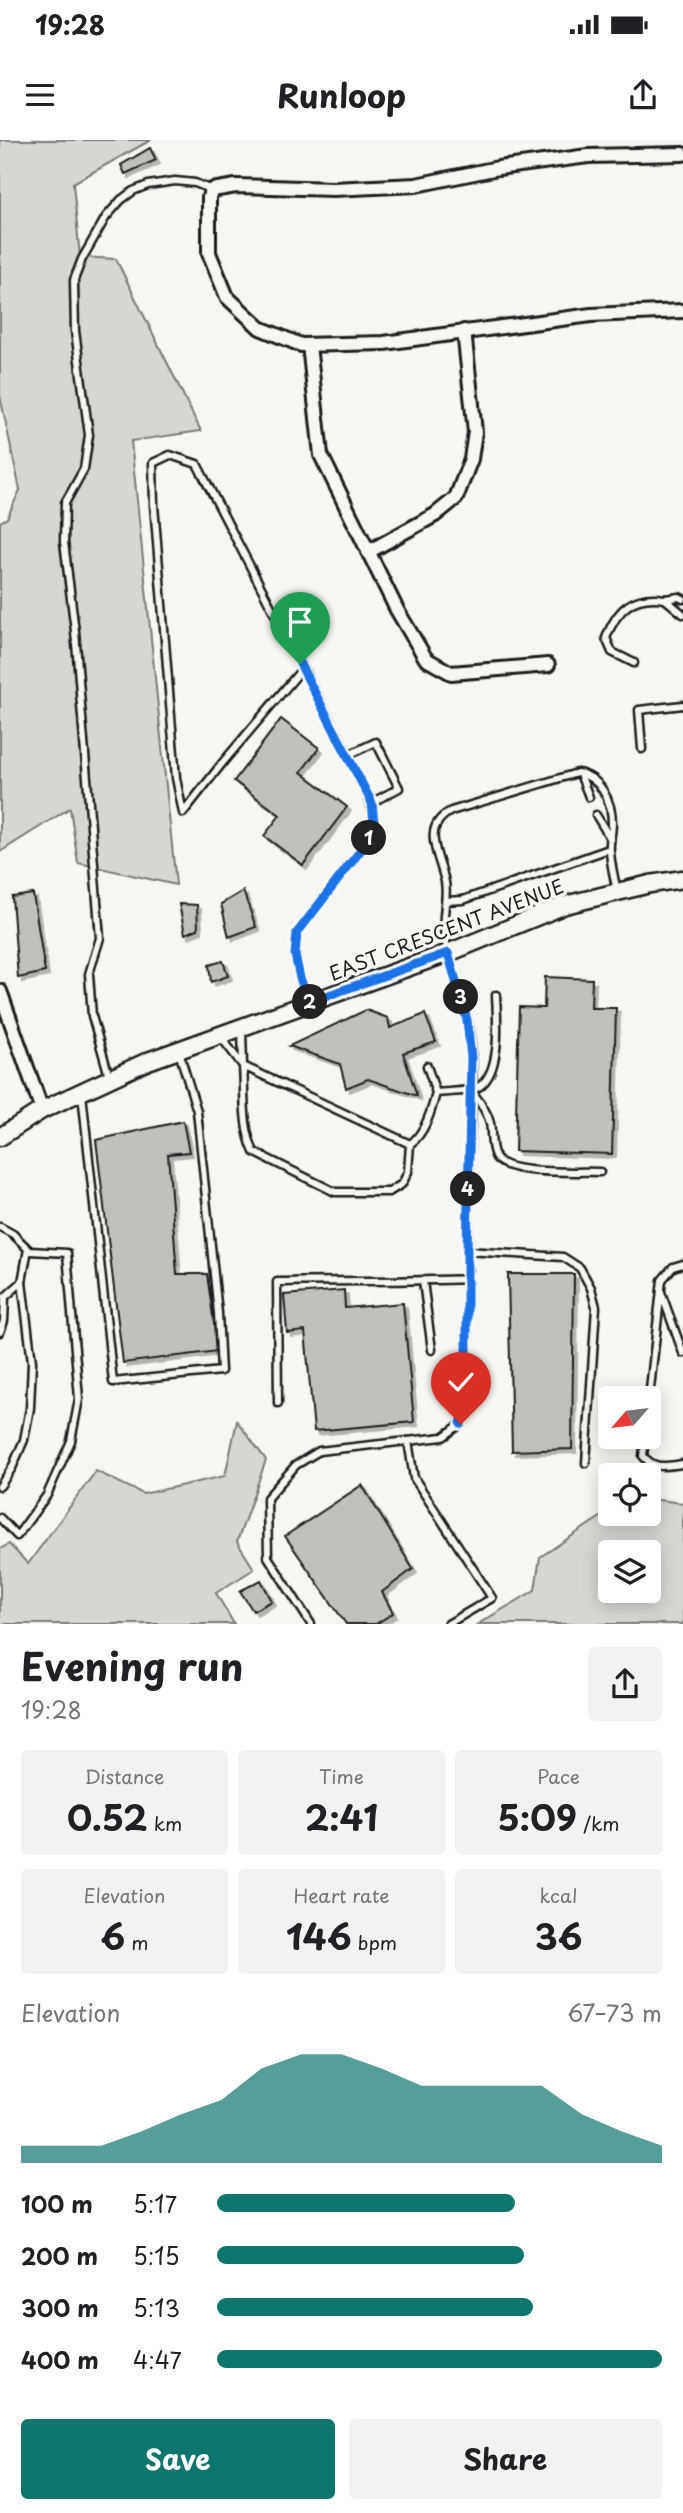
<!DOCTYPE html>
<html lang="en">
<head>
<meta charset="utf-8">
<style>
	body { margin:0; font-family:"Playpen Sans",sans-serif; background:#f2f2f2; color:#202124; height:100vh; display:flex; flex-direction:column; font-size:26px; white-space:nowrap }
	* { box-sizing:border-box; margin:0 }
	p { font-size:23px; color:#757577 }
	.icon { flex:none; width:38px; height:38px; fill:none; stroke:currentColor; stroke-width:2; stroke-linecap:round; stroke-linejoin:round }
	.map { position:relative; height:1484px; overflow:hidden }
	.panel { display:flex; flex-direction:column; background:#fff; flex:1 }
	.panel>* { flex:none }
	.needle { width:46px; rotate:242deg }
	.fabs { position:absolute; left:598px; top:1246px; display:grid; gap:14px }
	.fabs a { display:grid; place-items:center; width:63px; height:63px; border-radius:7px; background:#fff; box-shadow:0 4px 18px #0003; font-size:35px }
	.pin { position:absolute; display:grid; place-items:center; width:60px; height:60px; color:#fff; margin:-72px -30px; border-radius:50% 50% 50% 0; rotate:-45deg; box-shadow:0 0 7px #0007 }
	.pin .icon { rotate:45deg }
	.km { position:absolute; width:35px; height:35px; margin:-18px; border-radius:50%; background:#222; color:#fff; font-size:19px; line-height:35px; text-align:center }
	.round { display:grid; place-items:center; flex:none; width:74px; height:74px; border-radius:7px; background:#f2f2f2 }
	.headline { display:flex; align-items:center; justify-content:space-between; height:119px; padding:0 21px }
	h1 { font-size:38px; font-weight:700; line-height:52px }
	.stats { display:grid; grid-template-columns:repeat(3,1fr); gap:10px; height:119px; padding:7px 21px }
	.stats div { display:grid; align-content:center; border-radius:7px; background:#f2f2f2; text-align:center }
	.stats b { font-size:35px; font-weight:700 }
	.stats small { font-size:19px; font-weight:400 }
	.stats p { font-size:19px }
	.chart { height:196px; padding:14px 21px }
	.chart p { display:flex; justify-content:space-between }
	.chart svg { width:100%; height:126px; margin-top:7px; fill:#0f766e; opacity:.7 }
	.primary-button { display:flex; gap:14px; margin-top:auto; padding:14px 21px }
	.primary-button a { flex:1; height:80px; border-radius:7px; background:#0f766e; color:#fff; font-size:28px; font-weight:700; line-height:80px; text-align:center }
	.primary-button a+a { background:#f2f2f2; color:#202124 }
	ul { padding:0 21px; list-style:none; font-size:23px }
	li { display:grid; grid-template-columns:112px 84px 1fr; align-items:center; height:52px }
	li i { height:18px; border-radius:9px; background:#0f766e }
	.status { display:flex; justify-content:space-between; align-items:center; height:49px; padding:0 35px; background:#fff; direction:ltr }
	.status svg { height:19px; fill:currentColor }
	header { display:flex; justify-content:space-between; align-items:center; height:91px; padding:0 21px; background:#fff; font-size:32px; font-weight:700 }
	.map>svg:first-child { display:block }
	.green { fill:#d6d6d2; stroke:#797977; stroke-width:2; fill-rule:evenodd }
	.building { fill:#c0c0bd; stroke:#1c1c1c; stroke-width:2; filter:url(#shadow) }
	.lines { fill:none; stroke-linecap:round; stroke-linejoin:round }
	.service-casing { stroke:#1c1c1c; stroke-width:11 }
	.minor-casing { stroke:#1c1c1c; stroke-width:18 }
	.tertiary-casing { stroke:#1c1c1c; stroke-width:21 }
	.service { stroke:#f6f6f2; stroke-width:6 }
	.minor { stroke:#f6f6f2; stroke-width:12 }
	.tertiary { stroke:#f6f6f2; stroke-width:16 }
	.route-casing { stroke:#fff; stroke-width:14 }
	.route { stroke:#1a73e8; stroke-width:9 }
	.labels { text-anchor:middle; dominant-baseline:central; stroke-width:7; stroke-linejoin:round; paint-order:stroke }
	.street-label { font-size:19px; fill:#1c1c1c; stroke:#f6f6f2 }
</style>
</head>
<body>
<div class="status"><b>19:28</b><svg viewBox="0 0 49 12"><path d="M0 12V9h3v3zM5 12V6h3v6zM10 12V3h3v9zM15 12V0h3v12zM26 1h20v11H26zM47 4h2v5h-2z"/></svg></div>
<header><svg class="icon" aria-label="menu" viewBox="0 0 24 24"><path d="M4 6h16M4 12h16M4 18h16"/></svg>Runloop<svg class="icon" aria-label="share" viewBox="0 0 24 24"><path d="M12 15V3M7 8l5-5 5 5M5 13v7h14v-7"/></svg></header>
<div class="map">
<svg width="683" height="1484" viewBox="0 0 683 1484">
	<defs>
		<filter id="shadow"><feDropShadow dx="4" dy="4" stdDeviation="0" flood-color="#0004"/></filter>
	</defs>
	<rect width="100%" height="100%" fill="#f6f6f2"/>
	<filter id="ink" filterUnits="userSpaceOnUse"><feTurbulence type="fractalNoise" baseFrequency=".0143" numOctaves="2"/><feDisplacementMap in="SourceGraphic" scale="14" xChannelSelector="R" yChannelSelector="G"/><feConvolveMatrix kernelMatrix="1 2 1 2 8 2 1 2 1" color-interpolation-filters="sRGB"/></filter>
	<g filter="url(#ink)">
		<g class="green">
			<path d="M0 0H151L73 43 80 117 116 119 201 291 131 301 176 745 78 723 70 668 0 712V382L7 378 20 350 0 256Z"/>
			<path d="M237 1281 266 1320 237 1402 254 1429 216 1453 234 1484H0V1409L9 1404 28 1424 96 1331 143 1354 225 1336Z"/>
			<path d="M649 1359 683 1363V1484H478L535 1450 540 1417 611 1370V1374H649ZM649 1412V1451H611V1412Z"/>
		</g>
		<g class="building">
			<path d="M150 8 156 20 125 34 121 25Z"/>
			<path d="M281 579 319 608 301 632 347 667 303 725 264 696 280 675 234 641Z"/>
			<path d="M243 751 256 787 229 797 221 764Z"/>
			<path d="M33 754 45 832 18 838 12 757Z"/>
			<path d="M179 764 197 765 198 789 185 794Z"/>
			<path d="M223 821 228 836 211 842 209 825Z"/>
			<path d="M545 837 592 839 591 868H616L612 1014 515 1011 519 867 544 868Z"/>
			<path d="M366 870 388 878 390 888 425 874 436 902 403 913 417 956 368 939 346 948 340 924 289 906Z"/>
			<path d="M183 981 189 1012 168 1014 177 1134H207L218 1211 123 1223 96 1000Z"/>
			<path d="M508 1134H574L572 1309 512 1311Z"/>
			<path d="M344 1150 345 1168 403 1163 414 1282 314 1291 305 1191 287 1193 284 1155Z"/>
			<path d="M362 1345 413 1429 382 1452 393 1473 376 1484H346L285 1396Z"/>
			<path d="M261 1440 272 1461 253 1471 240 1451Z"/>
		</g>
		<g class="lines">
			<g class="service-casing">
				<g id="service">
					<path d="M683 459 679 457 665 459 683 474"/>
					<path d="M634 523 612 512 606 498C617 469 633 454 665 459"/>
					<path d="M302 529 224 621 183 673 176 638 154 365 153 323 170 315 197 324 348 615"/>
					<path d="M642 609 639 570 683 565"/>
					<path d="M580 634 589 657"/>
					<path d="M596 675 610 698"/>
					<path d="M446 761 463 760 609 709"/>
					<path d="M308 862 300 838 295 815 297 793 367 702 374 683 371 663 399 648 376 602 348 615 371 663"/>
					<path d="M221 897 243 926 242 889"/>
					<path d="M427 926 436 953"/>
					<path d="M109 936 92 876 89 834 100 798 75 491 64 402 65 363 84 329 89 295 75 191 74 140 82 119 106 77 121 60 133 51 148 45 175 41 195 43 212 50"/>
					<path d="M471 950C478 960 487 970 490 983 492 993 490 1006 495 1016 503 1036 578 1031 600 1032"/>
					<path d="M82 954 113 1242 221 1231 218 1173 197 971 179 912"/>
					<path d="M410 1004 408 1032 402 1044 389 1052H335L254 1012C242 987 245 953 243 926L410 1004C425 994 432 969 436 953 449 951 469 953 480 946 502 930 497 879 496 855"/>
					<path d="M0 1087 13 1094 30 1111 67 1113 79 1259 71 1301 47 1355 17 1396 0 1378"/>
					<path d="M467 1111 563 1117 580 1128 591 1148 596 1167 586 1323"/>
					<path d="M423 1141 432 1210"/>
					<path d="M661 1152 683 1213"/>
					<path d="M0 1192 4 1181 5 1157 22 1142"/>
					<path d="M649 1258 662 1140 673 1127 683 1124"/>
					<path d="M278 1263 277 1142C340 1140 404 1142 467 1139"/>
					<path d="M645 1297 643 1316C655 1330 666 1326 683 1324"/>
					<path d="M408 1301 414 1338 492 1458 448 1484"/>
					<path d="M0 1346 12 1328 24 1300 30 1268 32 1222 22 1142 28 1109"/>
					<path d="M311 1484 268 1417 267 1358 296 1325 319 1311 443 1297 461 1284 467 1261C467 1184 467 1108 469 1031 470 981 477 926 467 877 460 848 447 820 444 790 442 774 448 758 445 742 440 716 419 688 451 671L577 633C600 636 612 661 612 683 612 693 609 702 610 712 611 725 614 738 617 751"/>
				</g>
			</g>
			<g class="minor-casing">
				<g id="minor">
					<path d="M683 14 588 16 498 28 416 45 333 49 236 46 212 50 209 57V113L227 157 260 188 301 205 384 203 591 175 683 171"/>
					<path d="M309 205 321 315 397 470 426 519 451 533 548 525"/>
					<path d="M368 412 435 375 456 358 471 319 475 292 464 191"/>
					<path d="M0 851 42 970"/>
				</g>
			</g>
			<g class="tertiary-casing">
				<path id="tertiary" d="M0 997 42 970 148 921 448 813 565 765 650 744 683 739"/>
			</g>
			<use href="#service" class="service"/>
			<use href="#minor" class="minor"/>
			<use href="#tertiary" class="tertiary"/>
		</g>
	</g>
	<g class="lines" filter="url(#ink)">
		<g class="route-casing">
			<path id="route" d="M300 524 372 663 374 683 367 702 297 793 295 815 300 838 309 862 448 813 467 880 471 918 467 1111V1261L461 1284"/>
		</g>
		<use href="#route" class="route"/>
	</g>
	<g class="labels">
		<g class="street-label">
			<text transform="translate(446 789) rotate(-21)">EAST CRESCENT AVENUE</text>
		</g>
	</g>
</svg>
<div class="fabs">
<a><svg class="needle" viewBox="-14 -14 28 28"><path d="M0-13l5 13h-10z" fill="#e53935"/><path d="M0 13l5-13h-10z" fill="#757577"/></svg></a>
<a><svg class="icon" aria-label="locate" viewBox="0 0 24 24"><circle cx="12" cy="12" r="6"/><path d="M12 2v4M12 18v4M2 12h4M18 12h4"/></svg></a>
<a><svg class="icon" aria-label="layers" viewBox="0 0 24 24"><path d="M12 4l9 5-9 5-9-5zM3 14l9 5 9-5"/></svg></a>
</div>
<div class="pin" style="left:300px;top:524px;background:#1e9e55"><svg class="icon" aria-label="arrive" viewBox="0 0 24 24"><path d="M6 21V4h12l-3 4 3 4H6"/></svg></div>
<div class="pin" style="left:461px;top:1284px;background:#d93025"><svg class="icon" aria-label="check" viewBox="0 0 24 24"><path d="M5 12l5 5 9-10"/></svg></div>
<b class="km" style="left:369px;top:698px">1</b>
<b class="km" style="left:310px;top:862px">2</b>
<b class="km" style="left:461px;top:857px">3</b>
<b class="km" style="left:468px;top:1049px">4</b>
</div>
<section class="panel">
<div class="headline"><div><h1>Evening run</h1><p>19:28</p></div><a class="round"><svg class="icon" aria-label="share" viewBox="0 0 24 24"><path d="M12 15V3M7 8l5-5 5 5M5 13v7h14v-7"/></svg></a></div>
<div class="stats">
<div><p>Distance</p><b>0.52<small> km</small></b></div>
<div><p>Time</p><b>2:41</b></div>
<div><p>Pace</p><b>5:09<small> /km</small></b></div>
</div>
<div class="stats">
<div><p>Elevation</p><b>6<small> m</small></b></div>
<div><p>Heart rate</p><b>146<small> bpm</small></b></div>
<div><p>kcal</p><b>36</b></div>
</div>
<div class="chart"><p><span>Elevation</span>67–73 m</p>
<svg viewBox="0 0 160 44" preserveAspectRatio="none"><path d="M0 44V38L10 38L20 38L30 33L40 27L50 22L60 11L70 6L80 6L90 11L100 17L110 17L120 17L130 17L140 27L150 33L160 38V44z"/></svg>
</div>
<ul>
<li><b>100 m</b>5:17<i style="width:67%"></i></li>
<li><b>200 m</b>5:15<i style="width:69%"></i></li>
<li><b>300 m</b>5:13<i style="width:71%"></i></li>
<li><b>400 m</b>4:47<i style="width:100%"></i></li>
</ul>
<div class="primary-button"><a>Save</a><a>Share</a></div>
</section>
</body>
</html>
